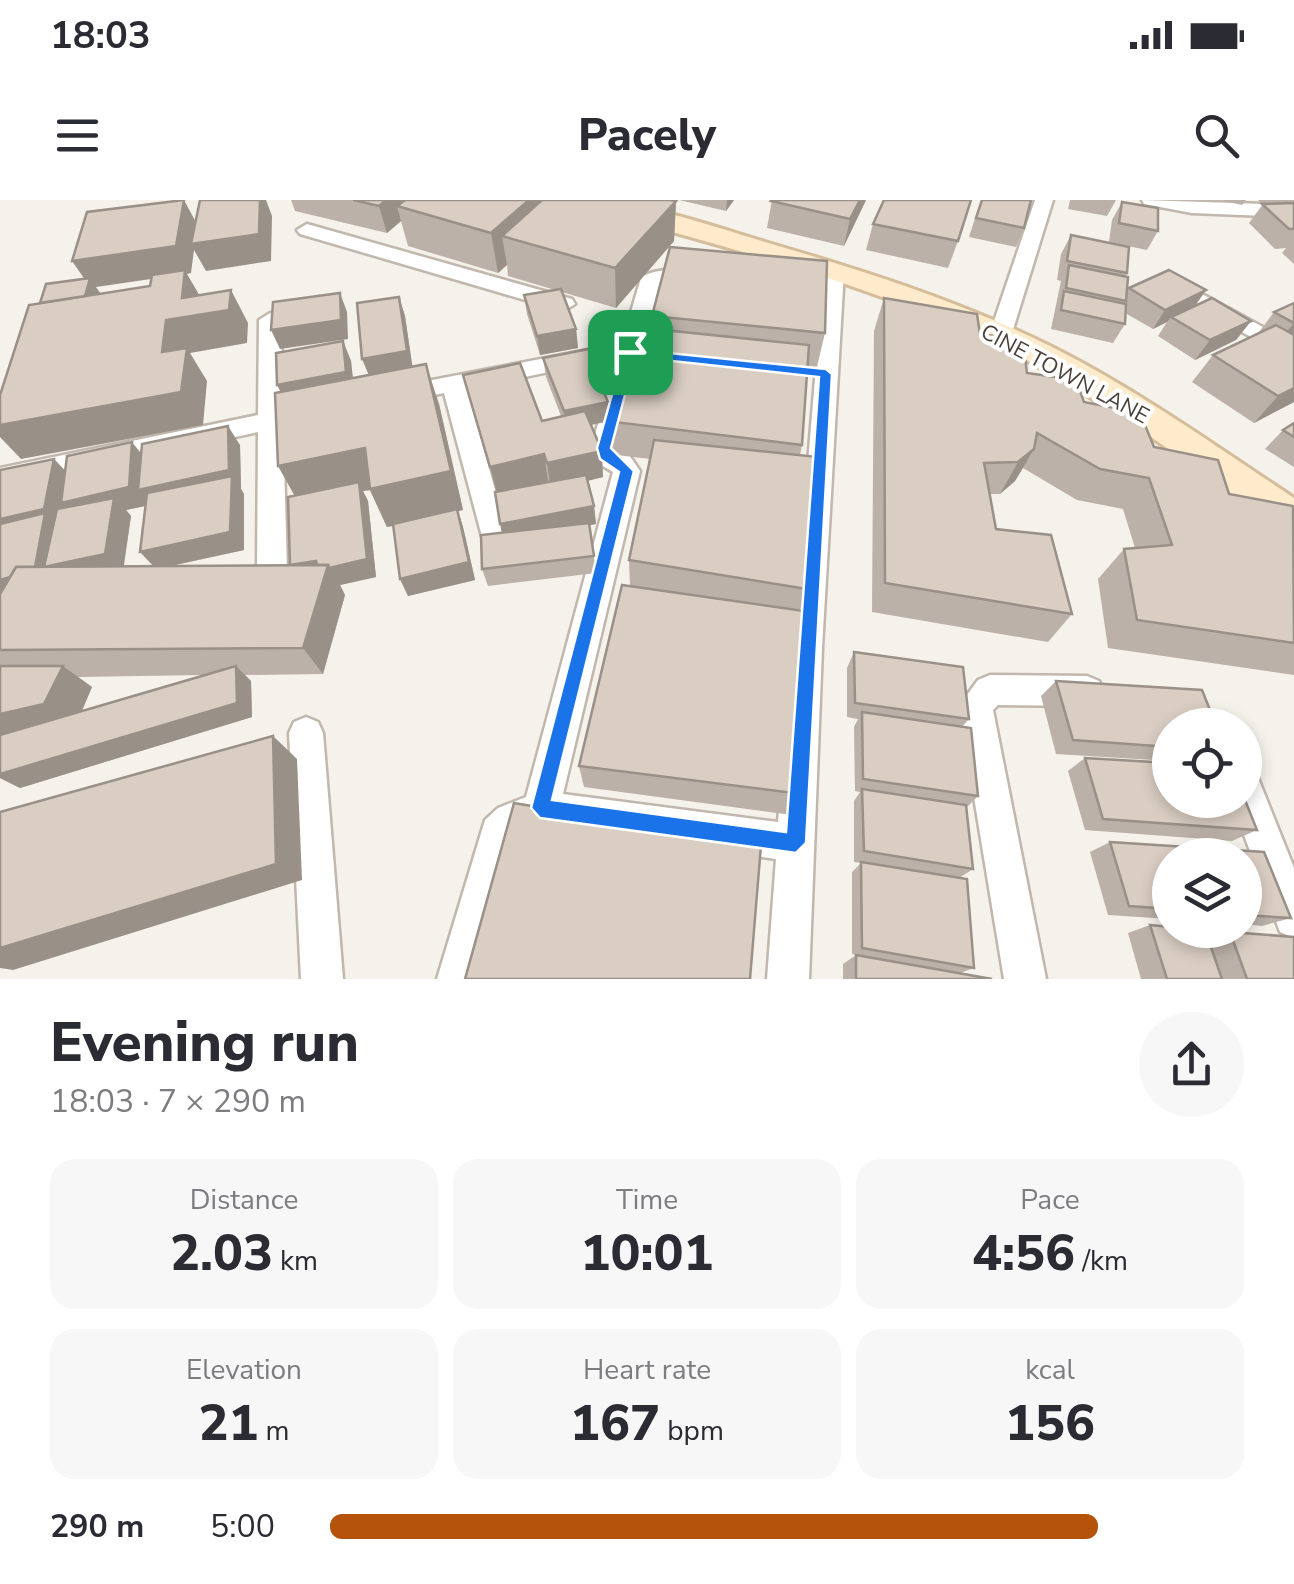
<!DOCTYPE html>
<html lang="en">
<head>
<meta charset="utf-8">
<style>
	body { margin:0; font-family:"Nunito Sans",sans-serif; background:#f7f7f7; color:#2b2b33; height:100vh; display:flex; flex-direction:column; font-size:38px; white-space:nowrap }
	* { box-sizing:border-box; margin:0 }
	p { font-size:32px; color:#7c7c81 }
	.icon { flex:none; width:55px; height:55px; fill:none; stroke:currentColor; stroke-width:2; stroke-linecap:round; stroke-linejoin:round }
	.map { position:relative; height:779px; overflow:hidden }
	.sheet { display:flex; flex-direction:column; background:#fff; flex:1 }
	.sheet>* { flex:none }
	.fabs { position:absolute; left:1152px; top:508px; display:grid; gap:20px }
	.fabs a { display:grid; place-items:center; width:110px; height:110px; border-radius:50%; background:#fff; box-shadow:0 5px 15px #0003; font-size:50px }
	.pin { position:absolute; display:grid; place-items:center; width:85px; height:85px; color:#fff; margin:-42px; border-radius:20px; box-shadow:0 5px 15px #0006 }
	.round { display:grid; place-items:center; flex:none; width:105px; height:105px; border-radius:52px; background:#f7f7f7 }
	.summary { display:flex; align-items:center; justify-content:space-between; height:170px; padding:0 50px }
	h1 { font-size:55px; font-weight:800; line-height:75px }
	.metrics { display:grid; grid-template-columns:repeat(3,1fr); gap:15px; height:170px; padding:10px 50px }
	.metrics div { display:grid; align-content:center; border-radius:25px; background:#f7f7f7; text-align:center }
	.metrics b { font-size:50px; font-weight:800 }
	.metrics small { font-size:28px; font-weight:400 }
	.metrics p { font-size:28px }
	ul { padding:0 50px; list-style:none; font-size:32px }
	li { display:grid; grid-template-columns:160px 120px 1fr; align-items:center; height:75px }
	li i { height:25px; border-radius:12px; background:#b45309 }
	.status { display:flex; justify-content:space-between; align-items:center; height:70px; padding:0 50px; background:#fff; direction:ltr }
	.status svg { height:28px; fill:currentColor }
	header { display:flex; justify-content:space-between; align-items:center; height:130px; padding:0 50px; background:#fff; font-size:45px; font-weight:800 }
	.map>svg:first-child { display:block }
	.lines { fill:none; stroke-linecap:round; stroke-linejoin:round }
	.street-casing { stroke:#c1b7ad; stroke-width:5 }
	.secondary-casing { stroke:#d5bd9b; stroke-width:6 }
	.street { fill:#fff; fill-rule:evenodd }
	.secondary { fill:#feebcc; fill-rule:evenodd }
	.wall { fill:#bbb1a8; fill-rule:evenodd }
	.shaded-wall { fill:#999088 }
	.building { fill:#dacec3; stroke:#999088; stroke-width:2.5 }
	.route { fill:#1a73e8; stroke:#fff; stroke-width:2.5; fill-rule:evenodd }
	.labels { text-anchor:middle; dominant-baseline:central; stroke-width:8; stroke-linejoin:round; paint-order:stroke }
	.far-street-label { font-size:22px; fill:#4a4039; stroke:#fff }
</style>
</head>
<body>
<div class="status"><b>18:03</b><svg viewBox="0 0 49 12"><path d="M0 12V9h3v3zM5 12V6h3v6zM10 12V3h3v9zM15 12V0h3v12zM26 1h20v11H26zM47 4h2v5h-2z"/></svg></div>
<header><svg class="icon" aria-label="menu" viewBox="0 0 24 24"><path d="M4 6h16M4 12h16M4 18h16"/></svg>Pacely<svg class="icon" aria-label="search" viewBox="0 0 24 24"><circle cx="10" cy="10" r="6"/><path d="M15 15l6 6"/></svg></header>
<div class="map">
<svg width="1294" height="779" viewBox="0 0 1294 779">
	<rect width="100%" height="100%" fill="#f5f1eb"/>
	<g class="lines">
		<g class="street-casing">
			<g id="street">
				<path d="M1035 0H1053L1011 136 1000 143 992 141 989 136Z"/>
				<path d="M1142 0 1294 5V17L1192 13 1144 4Z"/>
				<path d="M307 24 572 99 575 104 564 111 556 109 300 34 297 30Z"/>
				<path d="M834 65 844 71 822 448 809 779H767L776 659 541 627 514 644 479 779H437L485 620 498 608 526 597 613 272 596 262 591 248 641 78C653 67 698 67 710 78L700 84H660L617 248 629 255 640 271 563 594 778 622 824 71Z"/>
				<path d="M1180 82 1294 144V161L1172 93 1169 88 1172 83Z"/>
				<path d="M270 113 281 120 283 209 316 203 328 211 325 217 283 226 287 370 282 378 272 382 262 378 257 370 258 232 0 288V268L258 215 259 120Z"/>
				<path d="M603 147 615 154 611 159 467 189 509 340 505 348 495 351 485 348 444 193 396 203 384 195 396 187Z"/>
				<path d="M990 475 1087 476 1099 481 1103 491 1099 501 1087 506 998 505 993 510 1046 779H1004L959 506 978 480Z"/>
				<path d="M306 517 318 522 323 533 343 779H301L289 533 294 522Z"/>
				<path d="M1245 572 1258 578 1294 668V738L1280 732 1231 600H1245Z"/>
			</g>
		</g>
		<g class="secondary-casing">
			<path id="secondary" d="M574 0C639 0 702 23 765 42 861 70 959 101 1050 146 1136 189 1214 245 1294 298V333L1280 329C1198 270 1117 209 1028 161 888 87 729 48 578 6Z"/>
		</g>
		<use href="#street" class="street"/>
		<use href="#secondary" class="secondary"/>
	</g>
	<g class="wall">
		<path d="M291 0H670L676 1 674 41 616 108 562 92 576 129 578 148 540 155 527 114 524 95 555 90 508 76 507 65 498 73 408 46 401 21 387 33 295 11Z"/>
		<path d="M679 0H734L726 11Z"/>
		<path d="M772 0H866L844 46 767 28Z"/>
		<path d="M981 0H1031L1024 28 1016 47 969 37Z"/>
		<path d="M1070 0H1116L1107 16 1068 9Z"/>
		<path d="M1220 0H1246L1242 5Z"/>
		<path d="M1258 0H1294V64L1282 53 1286 48 1275 49 1249 23 1263 4Z"/>
		<path d="M1122 2 1158 31 1147 50 1109 42 1112 20Z"/>
		<path d="M873 24 958 41 948 68 866 50Z"/>
		<path d="M1071 35 1127 73 1125 77 1126 93 1129 88 1206 90 1195 106 1251 121 1236 140 1195 160 1158 136 1167 122 1153 129 1125 113V124L1113 143 1051 129 1061 81 1057 80 1061 54Z"/>
		<path d="M399 97 405 116 412 167 439 204 463 310 458 311 463 327 475 380 408 396 400 379 393 326 387 327 370 290 363 291 368 301 376 377 340 385 345 395 323 474 245 475 251 481 252 517 20 588 0 578V270L54 259 65 271 240 245 241 289 244 294V350L171 366 290 365 295 296 278 266 281 192 343 141 351 161 353 178 369 175ZM145 299 154 366 123 367 131 316 126 310 145 306ZM203 475 82 511 92 487 78 477Z"/>
		<path d="M884 98 980 134 1027 173 1084 202 1229 294 1294 308V475L1108 448 1098 379 1124 349 1135 348 1123 309 1077 300 1023 268 1015 281 1000 294H990L996 329 1072 414 1048 442 872 412 874 131Z"/>
		<path d="M1294 103V202L1254 223 1192 182 1213 155 1260 132H1259L1274 112Z"/>
		<path d="M652 116 825 133 817 167 808 166 802 245 800 255 807 389 800 410 802 594 792 615 584 587 579 566 630 386 629 360 650 259 608 254 606 222 591 225 603 277 587 281 594 306 596 324 590 325 596 373 488 386 482 369 502 333 496 291 463 175 542 221 561 216 546 177 543 158 612 192 605 194 609 212 652 129Z"/>
		<path d="M1294 223V267L1265 249 1283 230Z"/>
		<path d="M854 452 969 519 962 527 978 596 967 607 973 669 959 678 974 768 960 773 992 779H843V764L856 755 911 765 852 754V672L861 663 854 662V601L860 592 855 591 854 527 858 519 847 517V468Z"/>
		<path d="M1056 481 1170 525V561L1056 554 1041 496Z"/>
		<path d="M1085 558 1257 630 1232 641 1085 630 1068 571Z"/>
		<path d="M1110 642 1264 652 1291 718 1262 726 1245 724V655H1170V719L1108 715 1090 652Z"/>
		<path d="M1150 725 1208 739 1230 732 1294 779H1141L1128 733Z"/>
	</g>
	<g class="shaded-wall">
		<path d="M184 0 198 26 260 0H266L272 16 271 61 206 71 194 50 191 73 187 74 204 103 231 90 248 123 247 143 190 153 207 181 203 225 21 259 0 237V225L162 152 166 120 182 98 185 74 96 87 103 97 52 134 88 84 72 61Z"/>
		<path d="M386 0H411L397 6 401 21 387 33 379 6Z"/>
		<path d="M529 0H567L502 36 507 65 498 73 491 33Z"/>
		<path d="M727 0H734L726 11Z"/>
		<path d="M860 0H866L844 46 850 19Z"/>
		<path d="M676 1 674 41 616 108 615 68Z"/>
		<path d="M1206 90 1192 110 1171 117 1167 122 1153 129 1165 110Z"/>
		<path d="M340 93 347 112 348 139 280 149 271 130Z"/>
		<path d="M399 97 405 116 413 170 370 178 362 159Z"/>
		<path d="M1251 121 1236 140 1195 160 1210 140Z"/>
		<path d="M1294 123V135L1277 143Z"/>
		<path d="M576 129 578 148 540 155 537 136Z"/>
		<path d="M343 141 351 161 354 191 287 204 277 185Z"/>
		<path d="M426 164 439 204 463 310 458 311 463 327 475 380 408 396 400 379 458 311 387 327 370 290 363 291 368 301 376 377 340 385 345 395 323 474 303 448 300 305 278 266Z"/>
		<path d="M611 173 612 192 599 195 597 176Z"/>
		<path d="M1294 188V202L1254 223 1278 196Z"/>
		<path d="M608 202 609 221 566 230 564 211Z"/>
		<path d="M228 226 240 245 241 289 244 294V350L156 369 140 352 154 309 145 299V306L126 310 131 316 123 372 0 402V319L54 259 72 278 132 242 147 261Z"/>
		<path d="M1034 249 1015 281 1000 294 1018 262Z"/>
		<path d="M602 251 603 277 551 290 547 263Z"/>
		<path d="M544 254 548 281 497 293 490 267Z"/>
		<path d="M594 306 596 324 504 342 500 324Z"/>
		<path d="M63 466 92 487 76 524 0 542V514Z"/>
		<path d="M236 466 251 481 252 517 20 588 0 578V574Z"/>
		<path d="M273 536 297 559 302 680 13 770 0 768V748Z"/>
	</g>
	<g class="building">
		<path d="M184 0 176 46 72 61 87 12Z"/>
		<path d="M200 0H260L259 34 191 44Z"/>
		<path d="M353 0H386L379 6Z"/>
		<path d="M405 0H529L491 33 397 6Z"/>
		<path d="M542 0H670L676 1 615 68 502 36Z"/>
		<path d="M772 0H860L850 19 771 1Z"/>
		<path d="M884 0H971L958 41 873 24Z"/>
		<path d="M982 0H1031L1024 28 976 18Z"/>
		<path d="M1122 2 1158 8V31L1119 23Z"/>
		<path d="M1294 3V29H1289L1262 4Z"/>
		<path d="M1071 35 1129 47 1127 73 1067 61Z"/>
		<path d="M670 47 827 61 825 133 652 116Z"/>
		<path d="M1069 65 1128 77 1126 101 1066 88Z"/>
		<path d="M185 70 182 98 231 90 229 110 166 120 162 152 187 148 181 192 0 225V195L29 105 150 86 152 75Z"/>
		<path d="M1169 70 1206 90 1165 110 1129 88Z"/>
		<path d="M90 78 85 96 40 103 46 84Z"/>
		<path d="M561 89 576 129 537 136 524 95Z"/>
		<path d="M1064 91 1126 104 1125 124 1061 110Z"/>
		<path d="M340 93 341 120 271 130 273 102Z"/>
		<path d="M399 97 407 151 362 159 357 103Z"/>
		<path d="M884 98 977 114 980 134 1023 140 1027 173 1076 180 1084 202 1140 213 1154 247 1218 260 1229 294 1293 306 1294 443 1137 420 1124 349 1172 345 1149 278 1100 269 1037 233 1034 249 1018 262 984 263 996 329 1051 335 1072 414 885 383Z"/>
		<path d="M1212 98 1251 121 1210 140 1171 117Z"/>
		<path d="M1294 103V123L1274 112Z"/>
		<path d="M1276 125 1294 135V188L1278 196 1213 155Z"/>
		<path d="M634 127 809 145 802 245 606 221Z"/>
		<path d="M343 141 346 172 277 185 276 153Z"/>
		<path d="M599 147 611 173 597 176 608 202 564 211 543 158Z"/>
		<path d="M520 163 542 221 585 211 602 251 547 263 544 254 490 267 463 175Z"/>
		<path d="M426 164 451 271 370 289 365 248 278 266 275 193Z"/>
		<path d="M1294 223V237L1283 230Z"/>
		<path d="M228 226 229 270 138 290 142 244Z"/>
		<path d="M654 240 818 257 807 389 629 360Z"/>
		<path d="M132 242 129 287 61 303 67 256Z"/>
		<path d="M54 259 44 309 0 319V270Z"/>
		<path d="M586 275 594 306 500 324 495 292Z"/>
		<path d="M232 276 230 332 140 352 147 293Z"/>
		<path d="M359 282 367 359 329 368 328 365H317L316 361 290 365 288 297Z"/>
		<path d="M114 298 105 354 44 367 57 309Z"/>
		<path d="M457 309 469 362 400 379 393 324Z"/>
		<path d="M45 313 35 367H16L10 377 0 380V324Z"/>
		<path d="M589 323 594 356 482 369 481 335Z"/>
		<path d="M328 365 303 448 0 450V394L16 367Z"/>
		<path d="M622 385 804 411 802 594 579 566Z"/>
		<path d="M854 452 963 467 969 519 855 503Z"/>
		<path d="M0 466H63L44 504 0 514Z"/>
		<path d="M236 466 237 503 0 574V535Z"/>
		<path d="M1056 481 1202 490 1216 525H1170V547L1073 540Z"/>
		<path d="M862 512 971 528 978 596 863 579Z"/>
		<path d="M273 536 276 664 0 748V612Z"/>
		<path d="M1085 558 1170 563V600H1245L1257 630 1103 619Z"/>
		<path d="M862 589 966 605 973 669 864 651Z"/>
		<path d="M514 603 761 645 750 779H465Z"/>
		<path d="M1110 642 1264 652 1291 718 1245 715V655H1170V709L1129 706Z"/>
		<path d="M861 662 967 679 974 768 862 748Z"/>
		<path d="M1150 725 1170 727V730H1205L1222 779H1167Z"/>
		<path d="M1230 732 1294 737V779H1247Z"/>
		<path d="M856 755 992 779H856Z"/>
	</g>
	<path class="route" d="M630 149 826 169 832 174 806 643 796 653 540 618 531 608 619 272 600 259 597 248 624 152ZM635 157 819 177 786 632 552 600 634 271 611 248Z"/>
	<g class="labels">
		<g class="far-street-label">
			<text transform="translate(1065 174) rotate(28)">CINE TOWN LANE</text>
		</g>
	</g>
</svg>
<div class="fabs">
<a><svg class="icon" aria-label="locate" viewBox="0 0 24 24"><circle cx="12" cy="12" r="6"/><path d="M12 2v4M12 18v4M2 12h4M18 12h4"/></svg></a>
<a><svg class="icon" aria-label="layers" viewBox="0 0 24 24"><path d="M12 4l9 5-9 5-9-5zM3 14l9 5 9-5"/></svg></a>
</div>
<div class="pin" style="left:630px;top:152px;background:#1e9e55"><svg class="icon" aria-label="arrive" viewBox="0 0 24 24"><path d="M6 21V4h12l-3 4 3 4H6"/></svg></div>
</div>
<section class="sheet">
<div class="summary"><div><h1>Evening run</h1><p>18:03 · 7 × 290 m</p></div><a class="round"><svg class="icon" aria-label="share" viewBox="0 0 24 24"><path d="M12 15V3M7 8l5-5 5 5M5 13v7h14v-7"/></svg></a></div>
<div class="metrics">
<div><p>Distance</p><b>2.03<small> km</small></b></div>
<div><p>Time</p><b>10:01</b></div>
<div><p>Pace</p><b>4:56<small> /km</small></b></div>
</div>
<div class="metrics">
<div><p>Elevation</p><b>21<small> m</small></b></div>
<div><p>Heart rate</p><b>167<small> bpm</small></b></div>
<div><p>kcal</p><b>156</b></div>
</div>
<ul>
<li><b>290 m</b>5:00<i style="width:84%"></i></li>
</ul>
</section>
</body>
</html>
